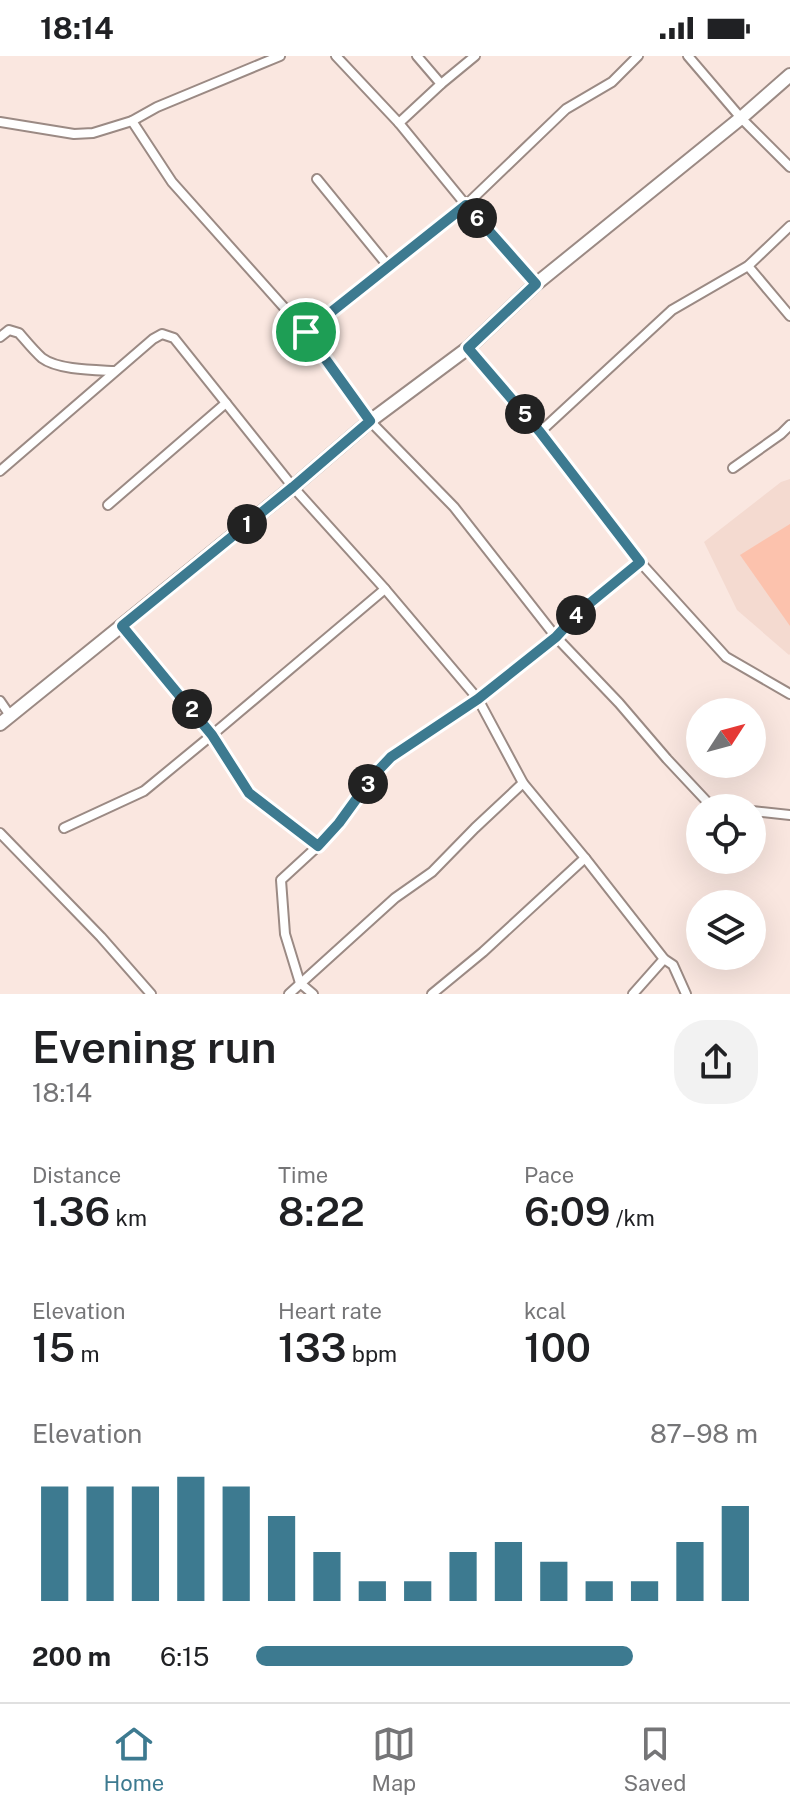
<!DOCTYPE html>
<html lang="en">
<head>
<meta charset="utf-8">
<style>
	body { margin:0; font-family:"Public Sans",sans-serif; background:#f2f2f2; color:#202124; height:100vh; display:flex; flex-direction:column; font-size:30px; white-space:nowrap }
	* { box-sizing:border-box; margin:0 }
	p { font-size:26px; color:#757577 }
	.icon { flex:none; width:44px; height:44px; fill:none; stroke:currentColor; stroke-width:2; stroke-linecap:round; stroke-linejoin:round }
	.map { position:relative; height:938px; overflow:hidden }
	.drawer { display:flex; flex-direction:column; background:#fff; flex:1 }
	.drawer>* { flex:none }
	.needle { width:52px; rotate:54deg }
	.controls { position:absolute; left:686px; top:642px; display:grid; gap:16px }
	.controls a { display:grid; place-items:center; width:80px; height:80px; border-radius:50%; background:#fff; box-shadow:0 8px 32px #0002; font-size:40px }
	.pin { position:absolute; display:grid; place-items:center; width:68px; height:68px; color:#fff; margin:-34px; border:4px solid #fff; border-radius:50%; box-shadow:0 2px 8px #0007 }
	.km { position:absolute; width:40px; height:40px; margin:-20px; border-radius:50%; background:#222; color:#fff; font-size:22px; line-height:40px; text-align:center }
	.round { display:grid; place-items:center; flex:none; width:84px; height:84px; border-radius:32px; background:#f2f2f2 }
	.headline { display:flex; align-items:center; justify-content:space-between; height:136px; padding:0 32px }
	h1 { font-size:44px; font-weight:600; line-height:60px }
	.stats { display:grid; grid-template-columns:repeat(3,1fr); gap:12px; height:136px; padding:8px 32px }
	.stats div { display:grid; align-content:center }
	.stats b { font-size:40px; font-weight:600 }
	.stats small { font-size:22px; font-weight:400 }
	.stats p { font-size:22px }
	.chart { height:224px; padding:16px 32px }
	.chart p { display:flex; justify-content:space-between }
	.chart svg { width:100%; height:144px; margin-top:8px; stroke:#3d7a90; stroke-width:6 }
	ul { padding:0 32px; list-style:none; font-size:26px }
	li { display:grid; grid-template-columns:128px 96px 1fr; align-items:center; height:60px }
	li i { height:20px; border-radius:10px; background:#3d7a90 }
	.status { display:flex; justify-content:space-between; align-items:center; height:56px; padding:0 40px; background:#fff; direction:ltr }
	.status svg { height:22px; fill:currentColor }
	.tabs { display:flex; justify-content:space-around; align-items:center; height:112px; border-top:2px solid #e0e0e0; background:#fff; font-size:22px; color:#757577 }
	.tabs a { display:grid; justify-items:center; gap:4px }
	.tabs .selected { color:#3d7a90 }
	.map>svg:first-child { display:block }
	.built { fill:#f4dad0 }
	.green { fill:#fcc2ad }
	.lines { fill:none; stroke-linecap:round; stroke-linejoin:round }
	.street-casing { stroke:#9b8a84; stroke-width:12 }
	.secondary-casing { stroke:#9b8a84; stroke-width:16 }
	.street { stroke:#fff; stroke-width:8 }
	.secondary { stroke:#fff; stroke-width:12 }
	.route-casing { stroke:#fff; stroke-width:16 }
	.route { stroke:#3d7a90; stroke-width:10 }
</style>
</head>
<body>
<div class="status"><b>18:14</b><svg viewBox="0 0 49 12"><path d="M0 12V9h3v3zM5 12V6h3v6zM10 12V3h3v9zM15 12V0h3v12zM26 1h20v11H26zM47 4h2v5h-2z"/></svg></div>
<div class="map">
<svg width="790" height="938" viewBox="0 0 790 938">
	<rect width="100%" height="100%" fill="#fae7e0"/>
	<path class="built" d="M790 423V598L789 599 737 554 704 486 781 426Z"/>
	<path class="green" d="M790 468V570L740 499Z"/>
	<g class="lines">
		<g class="street-casing">
			<g id="street">
				<path d="M336 0 399 67 466 149 536 228"/>
				<path d="M417 0 441 28"/>
				<path d="M688 0 741 62 790 111"/>
				<path d="M132 65 172 126 306 276 466 149 566 53 612 26 638 0"/>
				<path d="M0 66 74 78 93 77 132 65 157 51 280 0"/>
				<path d="M399 67 441 28 475 0"/>
				<path d="M317 123 388 210"/>
				<path d="M748 210 790 260"/>
				<path d="M306 276 370 365 454 451 556 581 619 647 667 703 712 751 721 752"/>
				<path d="M0 281 9 274 19 277C26 285 34 295 42 302 58 314 94 314 114 315"/>
				<path d="M468 292 540 376 640 506 726 601 790 638"/>
				<path d="M540 376 672 254 748 210 790 170"/>
				<path d="M733 412 781 378 790 369"/>
				<path d="M0 415 153 283 162 278 174 282 293 431 385 533 478 643 523 727 585 802 664 903 673 909 686 938"/>
				<path d="M108 449 226 347"/>
				<path d="M122 570 176 633 212 679 385 533"/>
				<path d="M0 645 11 661"/>
				<path d="M752 755 790 759"/>
				<path d="M64 772 144 735 212 679 249 737 318 790"/>
				<path d="M0 777 101 881 151 938"/>
				<path d="M289 938 395 842 432 816 475 772 523 727"/>
				<path d="M313 938 300 927 285 878 281 824 318 790 339 767 373 720 391 701 478 643 556 581 579 556 640 506"/>
				<path d="M432 938 483 896 585 802"/>
				<path d="M633 938 664 903"/>
			</g>
		</g>
		<g class="secondary-casing">
			<path id="secondary" d="M0 668 293 431 370 365 468 292 536 228 741 62 790 19"/>
		</g>
		<use href="#street" class="street"/>
		<use href="#secondary" class="secondary"/>
	</g>
	<g class="lines">
		<g class="route-casing">
			<path id="route" d="M466 149 536 228 468 292 540 376 640 506 579 556 556 581 478 643 391 701 373 720 339 767 318 790 249 737 212 679 122 570 293 431 370 365 306 276Z"/>
		</g>
		<use href="#route" class="route"/>
	</g>
</svg>
<div class="controls">
<a><svg class="needle" viewBox="-14 -14 28 28"><path d="M0-13l5 13h-10z" fill="#e53935"/><path d="M0 13l5-13h-10z" fill="#757577"/></svg></a>
<a><svg class="icon" aria-label="locate" viewBox="0 0 24 24"><circle cx="12" cy="12" r="6"/><path d="M12 2v4M12 18v4M2 12h4M18 12h4"/></svg></a>
<a><svg class="icon" aria-label="layers" viewBox="0 0 24 24"><path d="M12 4l9 5-9 5-9-5zM3 14l9 5 9-5"/></svg></a>
</div>
<div class="pin" style="left:306px;top:276px;background:#1e9e55"><svg class="icon" aria-label="arrive" viewBox="0 0 24 24"><path d="M6 21V4h12l-3 4 3 4H6"/></svg></div>
<b class="km" style="left:247px;top:468px">1</b>
<b class="km" style="left:192px;top:653px">2</b>
<b class="km" style="left:368px;top:728px">3</b>
<b class="km" style="left:576px;top:559px">4</b>
<b class="km" style="left:525px;top:358px">5</b>
<b class="km" style="left:477px;top:162px">6</b>
</div>
<section class="drawer">
<div class="headline"><div><h1>Evening run</h1><p>18:14</p></div><a class="round"><svg class="icon" aria-label="share" viewBox="0 0 24 24"><path d="M12 15V3M7 8l5-5 5 5M5 13v7h14v-7"/></svg></a></div>
<div class="stats">
<div><p>Distance</p><b>1.36<small> km</small></b></div>
<div><p>Time</p><b>8:22</b></div>
<div><p>Pace</p><b>6:09<small> /km</small></b></div>
</div>
<div class="stats">
<div><p>Elevation</p><b>15<small> m</small></b></div>
<div><p>Heart rate</p><b>133<small> bpm</small></b></div>
<div><p>kcal</p><b>100</b></div>
</div>
<div class="chart"><p><span>Elevation</span>87–98 m</p>
<svg viewBox="0 0 160 44" preserveAspectRatio="none"><path d="M5 44V9M15 44V9M25 44V9M35 44V6M45 44V9M55 44V18M65 44V29M75 44V38M85 44V38M95 44V29M105 44V26M115 44V32M125 44V38M135 44V38M145 44V26M155 44V15"/></svg>
</div>
<ul>
<li><b>200 m</b>6:15<i style="width:75%"></i></li>
</ul>
</section>
<nav class="tabs">
<a class="selected"><svg class="icon" aria-label="home" viewBox="0 0 24 24"><path d="M3 11l9-7 9 7M6 9v11h12V9"/></svg>Home</a>
<a><svg class="icon" aria-label="map" viewBox="0 0 24 24"><path d="M3 6l6-2 6 2 6-2v14l-6 2-6-2-6 2zM9 4v14M15 6v14"/></svg>Map</a>
<a><svg class="icon" aria-label="saved" viewBox="0 0 24 24"><path d="M7 4h10v16l-5-4-5 4z"/></svg>Saved</a>
</nav>
</body>
</html>
